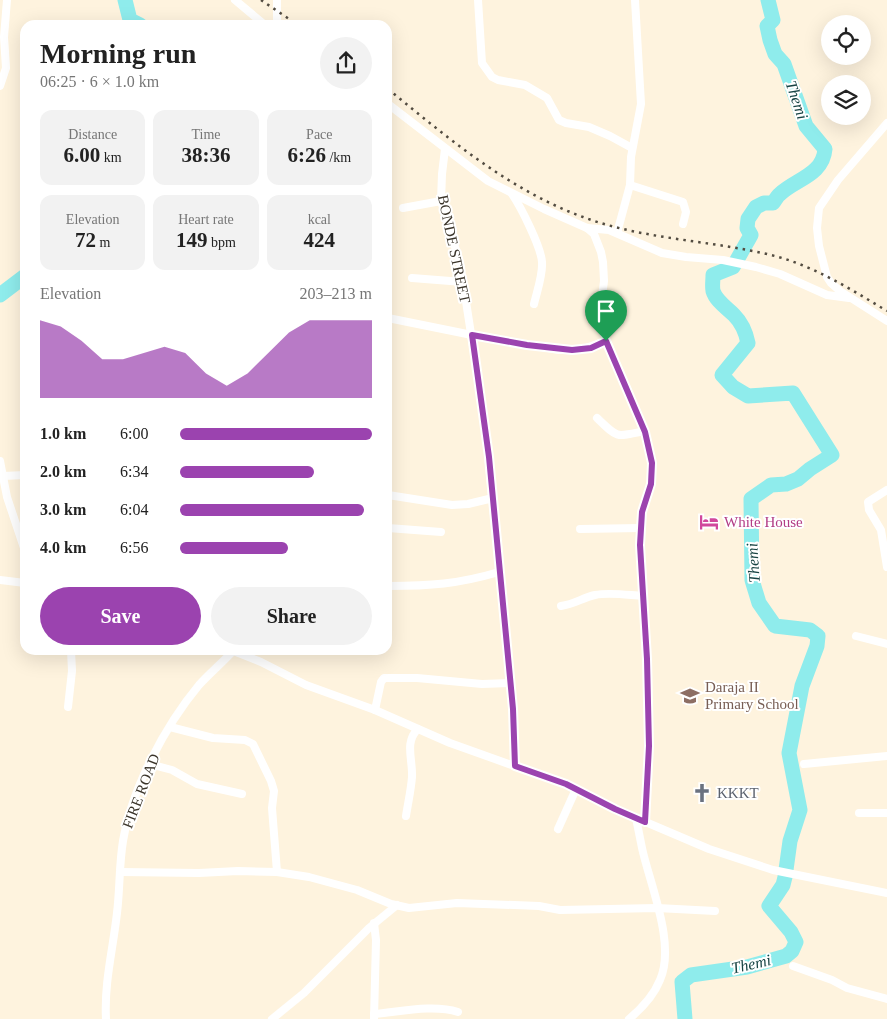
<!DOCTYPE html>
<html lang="en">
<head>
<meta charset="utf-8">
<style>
	body { margin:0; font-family:Georgia,serif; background:#f2f2f2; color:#222; height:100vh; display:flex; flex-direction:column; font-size:19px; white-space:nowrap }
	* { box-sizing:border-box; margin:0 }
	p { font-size:16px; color:#767676 }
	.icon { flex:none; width:28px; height:28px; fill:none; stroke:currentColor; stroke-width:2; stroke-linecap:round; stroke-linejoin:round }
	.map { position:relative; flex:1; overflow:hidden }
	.sheet { position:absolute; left:20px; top:20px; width:372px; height:635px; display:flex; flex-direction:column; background:#fff; border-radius:15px; box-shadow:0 5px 20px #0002 }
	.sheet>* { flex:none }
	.buttons { position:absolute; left:821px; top:15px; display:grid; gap:10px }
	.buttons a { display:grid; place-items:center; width:50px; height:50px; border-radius:50%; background:#fff; box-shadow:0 5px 20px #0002; font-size:25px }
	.pin { position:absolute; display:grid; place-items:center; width:42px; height:42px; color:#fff; margin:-51px -21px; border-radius:50% 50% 50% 0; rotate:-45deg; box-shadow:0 0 5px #0007 }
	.pin .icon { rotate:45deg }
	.round { display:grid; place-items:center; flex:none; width:52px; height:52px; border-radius:26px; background:#f2f2f2 }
	.head { display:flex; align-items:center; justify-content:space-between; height:85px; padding:0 20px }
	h1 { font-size:28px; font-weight:700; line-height:38px }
	.figures { display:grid; grid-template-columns:repeat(3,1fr); gap:8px; height:85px; padding:5px 20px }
	.figures div { display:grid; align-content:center; border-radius:12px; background:#f2f2f2; text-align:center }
	.figures b { font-size:21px; font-weight:700 }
	.figures small { font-size:14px; font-weight:400 }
	.figures p { font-size:14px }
	.chart { height:140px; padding:10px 20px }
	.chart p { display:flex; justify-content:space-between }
	.chart svg { width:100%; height:90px; margin-top:5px; fill:#9b43af; opacity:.7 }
	.cta { display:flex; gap:10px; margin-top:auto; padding:10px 20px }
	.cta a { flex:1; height:58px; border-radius:30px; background:#9b43af; color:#fff; font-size:20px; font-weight:700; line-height:58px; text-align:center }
	.cta a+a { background:#f2f2f2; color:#222 }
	ul { padding:0 20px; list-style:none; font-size:16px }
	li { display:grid; grid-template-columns:80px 60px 1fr; align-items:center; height:38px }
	li i { height:12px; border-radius:6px; background:#9b43af }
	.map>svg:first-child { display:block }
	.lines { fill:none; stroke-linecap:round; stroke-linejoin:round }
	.river { stroke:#8fecec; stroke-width:15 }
	.minor { stroke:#fff; stroke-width:8 }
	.rail { stroke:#534c41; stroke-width:2.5; stroke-dasharray:2.5 5; stroke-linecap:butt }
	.route-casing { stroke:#fff; stroke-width:10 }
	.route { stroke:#9b43af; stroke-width:6 }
	.labels { text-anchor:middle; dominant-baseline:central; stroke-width:4; stroke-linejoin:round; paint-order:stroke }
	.street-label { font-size:15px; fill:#3b352b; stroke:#fff }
	.hotel-label { font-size:15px; fill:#b23c85; stroke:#fff; text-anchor:start }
	.education-label { font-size:15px; fill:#785e54; stroke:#fff; text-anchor:start }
	.worship-label { font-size:15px; fill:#5b616d; stroke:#fff; text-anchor:start }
	.water-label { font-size:16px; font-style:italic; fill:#174343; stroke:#fff }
</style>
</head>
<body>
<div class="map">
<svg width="887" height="1019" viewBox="0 0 887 1019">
	<rect width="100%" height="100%" fill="#fef3de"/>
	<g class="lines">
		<g class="river">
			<path d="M125 0 130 20 140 25"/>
			<path d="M0 295 25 276"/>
			<path d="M685 1019 682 982 691 975 747 967 786 956 792 951 796 942 791 932 769 906 783 885 785 877 790 841 800 810 789 753 802 686 817 646 818 636 810 630 775 626 759 603 752 580 751 499 771 485 786 484 798 479 810 469 832 455 793 393 748 396 733 387 722 375 748 343C746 333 742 323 734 315 727 308 716 301 713 291 712 286 713 281 713 275L733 267 751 235 747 228 748 219 756 207 764 203H773C775 201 777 196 780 194 796 179 823 175 825 149L806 126 784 64 775 54 770 40 767 26 773 20 768 0"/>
		</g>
		<g class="minor">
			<path d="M235 0 265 25"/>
			<path d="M277 0V25"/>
			<path d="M478 0 482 63 492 77 498 80 525 85 547 98 559 120 566 123 589 127 610 136 632 148"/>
			<path d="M0 86 6 68 4 37 7 0"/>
			<path d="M388 104 488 181 544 209 587 228 594 234 601 252 603 262 604 281 600 312 601 327 645 431 652 463 651 484 642 512 640 545 647 659 649 746 645 822"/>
			<path d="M887 123 838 180 819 208 817 228 819 246 827 277 831 283 840 291 887 321"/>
			<path d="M445 149 442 174 441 201 460 263 485 424 513 709 515 766"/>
			<path d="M630 185 683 202 686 212 683 224"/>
			<path d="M512 194C521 207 541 247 542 262 543 275 537 291 534 304"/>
			<path d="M403 208 441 201"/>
			<path d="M587 228 609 230 662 253 686 257 723 260 756 267 780 274 827 295 849 298"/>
			<path d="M617 233 630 185 631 157 641 104 635 0"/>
			<path d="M412 278 463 282"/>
			<path d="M388 318 472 335 559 350H580L606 341"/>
			<path d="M597 418C619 439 615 437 645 431"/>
			<path d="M0 461 7 497 25 551"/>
			<path d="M3 476 25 475"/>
			<path d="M887 490 868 502 869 510 881 530 887 567"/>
			<path d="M388 495 452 505 468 504 493 498"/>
			<path d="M388 528 441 532"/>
			<path d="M580 529 641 528"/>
			<path d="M0 580 25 583"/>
			<path d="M388 586C430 586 458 584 499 572"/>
			<path d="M561 606C575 604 582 598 595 595 610 592 627 595 643 596"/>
			<path d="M856 636 887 644"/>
			<path d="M231 650 261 662 306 685 375 710 450 743 565 784 615 809 709 849 773 870 887 893"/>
			<path d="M68 707 72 671 71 650"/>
			<path d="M375 710 381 682 384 678H417L482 684 511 683"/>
			<path d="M170 727 213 738 245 740 253 744 271 781 274 791 272 808 277 872"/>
			<path d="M149 764 172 770 197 784 242 794"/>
			<path d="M804 764 887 756"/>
			<path d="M859 813H887"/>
			<path d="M406 816C408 803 411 790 412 777 413 760 404 742 418 729"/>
			<path d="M558 829 576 789"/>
			<path d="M121 872 199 873 238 871 277 872 309 877 357 890 391 904 409 908 457 903 539 906 560 910 657 908 715 911"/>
			<path d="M793 966 832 980 847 988 887 999"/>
			<path d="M374 1014C399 1012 433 1004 458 1012"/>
			<path d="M106 1019C104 983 113 949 117 913 120 889 119 865 123 841 132 788 165 726 199 685 210 673 223 662 234 650"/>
			<path d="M272 1019 304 993 369 928 397 905"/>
			<path d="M374 1019 376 940 374 923"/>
			<path d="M629 1019C641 1009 654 995 660 980 676 944 650 885 642 848 640 838 638 828 636 818"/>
		</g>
		<g class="rail">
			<path d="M261 0 298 25"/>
			<path d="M388 89C448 138 509 190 583 217 644 240 712 240 775 256 816 267 852 290 887 311"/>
		</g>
	</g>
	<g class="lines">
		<g class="route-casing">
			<path id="route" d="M472 335 527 345 572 350 591 348 606 341 645 432 652 463 651 484 642 512 640 545 647 659 649 746 645 822 615 809 566 784 515 766 513 709 489 457Z"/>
		</g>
		<use href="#route" class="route"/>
	</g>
	<defs>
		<g id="hotel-bare" transform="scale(1.5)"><path d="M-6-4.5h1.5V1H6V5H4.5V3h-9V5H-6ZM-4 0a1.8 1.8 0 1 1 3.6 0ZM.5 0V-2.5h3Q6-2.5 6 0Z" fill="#d1479c" stroke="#fff" stroke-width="2.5" paint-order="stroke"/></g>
		<g id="school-bare" transform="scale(1.5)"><path d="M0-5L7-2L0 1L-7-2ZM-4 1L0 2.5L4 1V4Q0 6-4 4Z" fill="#8d6e63" stroke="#fff" stroke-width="2.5" paint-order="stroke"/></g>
		<g id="church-bare" transform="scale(1.5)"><path d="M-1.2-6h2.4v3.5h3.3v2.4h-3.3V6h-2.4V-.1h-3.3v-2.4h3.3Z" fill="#6b7280" stroke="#fff" stroke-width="2.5" paint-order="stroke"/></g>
	</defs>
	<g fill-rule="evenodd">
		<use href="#hotel-bare" x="709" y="522"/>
		<use href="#school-bare" x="690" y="696"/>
		<use href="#church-bare" x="702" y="793"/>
	</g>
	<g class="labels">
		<g class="street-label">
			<text transform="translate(454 249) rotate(78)">BONDE STREET</text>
			<text transform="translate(141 791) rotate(-69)">FIRE ROAD</text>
		</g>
		<g class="hotel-label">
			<text x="724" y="522">White House</text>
		</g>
		<g class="education-label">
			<text x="705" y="687">Daraja II<tspan x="705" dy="17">Primary School</tspan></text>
		</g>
		<g class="worship-label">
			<text x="717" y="793">KKKT</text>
		</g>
		<g class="water-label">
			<text transform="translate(797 100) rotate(71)">Themi</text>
			<text transform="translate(753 563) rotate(-94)">Themi</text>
			<text transform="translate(751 964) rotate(-13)">Themi</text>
		</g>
	</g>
</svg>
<div class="buttons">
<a><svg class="icon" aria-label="locate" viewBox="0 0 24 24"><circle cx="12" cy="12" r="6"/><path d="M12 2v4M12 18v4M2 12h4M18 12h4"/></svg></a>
<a><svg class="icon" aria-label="layers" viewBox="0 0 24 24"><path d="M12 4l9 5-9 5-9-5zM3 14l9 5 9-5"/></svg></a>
</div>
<div class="pin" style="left:606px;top:341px;background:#1e9e55"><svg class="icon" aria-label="arrive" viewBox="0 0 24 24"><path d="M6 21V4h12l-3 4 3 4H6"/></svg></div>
<section class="sheet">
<div class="head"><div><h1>Morning run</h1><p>06:25 · 6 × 1.0 km</p></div><a class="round"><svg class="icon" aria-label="share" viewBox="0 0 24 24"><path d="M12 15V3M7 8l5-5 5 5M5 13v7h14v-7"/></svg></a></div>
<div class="figures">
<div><p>Distance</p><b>6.00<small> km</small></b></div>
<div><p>Time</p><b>38:36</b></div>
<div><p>Pace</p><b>6:26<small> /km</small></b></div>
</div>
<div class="figures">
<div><p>Elevation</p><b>72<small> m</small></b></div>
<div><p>Heart rate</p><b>149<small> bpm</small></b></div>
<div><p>kcal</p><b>424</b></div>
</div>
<div class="chart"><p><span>Elevation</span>203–213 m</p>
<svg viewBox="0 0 160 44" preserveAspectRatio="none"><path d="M0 44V6L10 9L20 16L30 25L40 25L50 22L60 19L70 22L80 32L90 38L100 32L110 22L120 12L130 6L140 6L150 6L160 6V44z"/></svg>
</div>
<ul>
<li><b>1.0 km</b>6:00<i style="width:100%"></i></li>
<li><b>2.0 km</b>6:34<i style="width:70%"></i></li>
<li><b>3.0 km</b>6:04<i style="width:96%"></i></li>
<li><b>4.0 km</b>6:56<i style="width:56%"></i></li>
</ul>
<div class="cta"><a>Save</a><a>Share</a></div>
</section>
</div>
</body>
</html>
